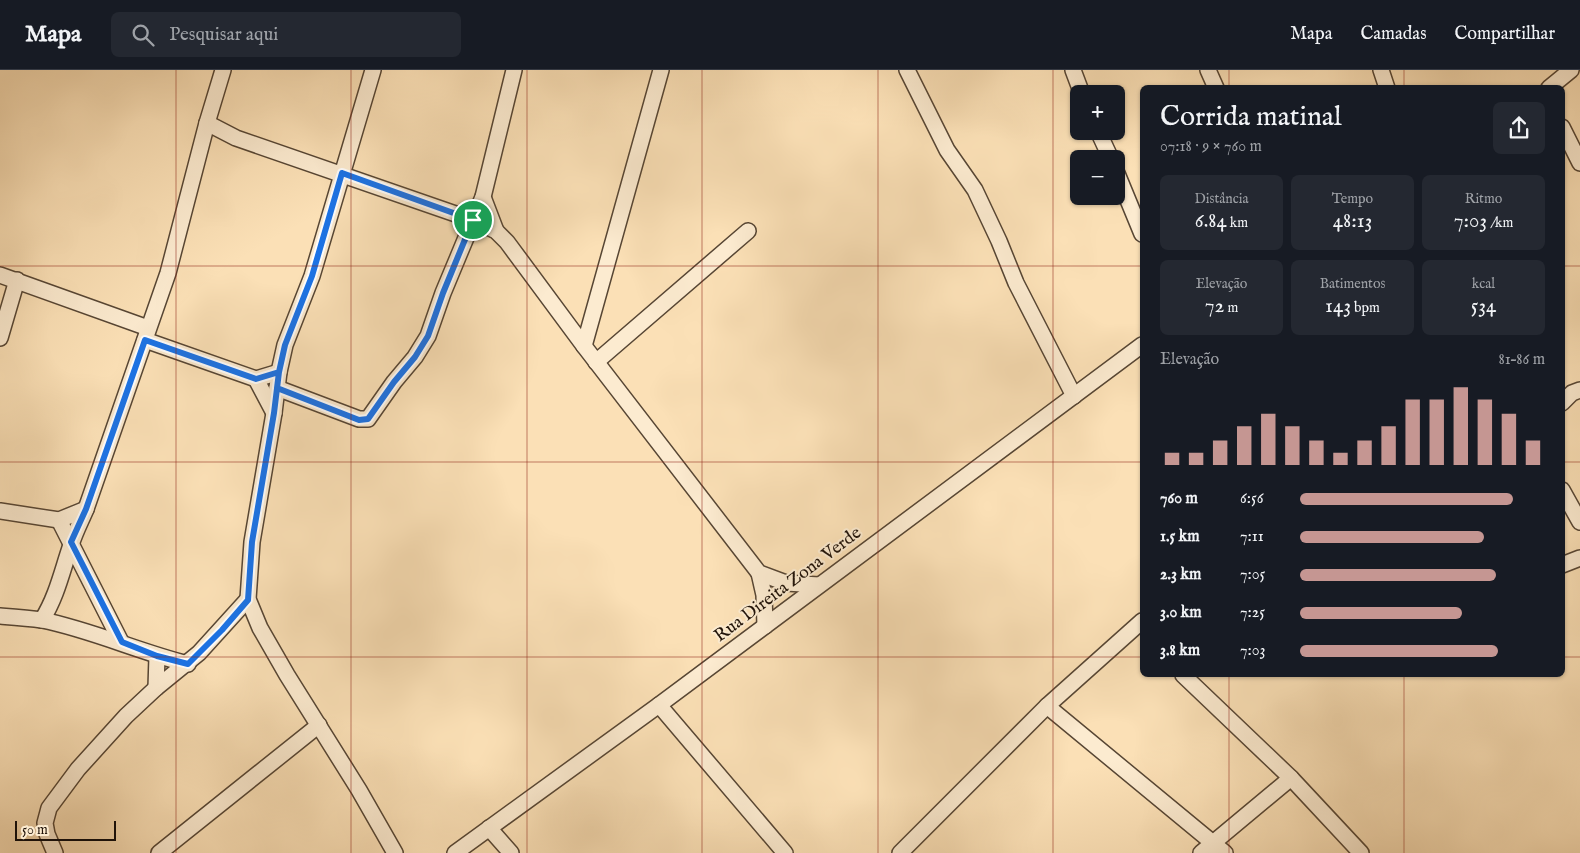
<!DOCTYPE html>
<html lang="pt">
<head>
<meta charset="utf-8">
<style>
	body { margin:0; font-family:"IM FELL English",serif; background:#242831; color:#f1f3f6; height:100vh; display:flex; flex-direction:column; font-size:19px; white-space:nowrap }
	* { box-sizing:border-box; margin:0 }
	p { font-size:16px; color:#9ea1a6 }
	.icon { flex:none; width:28px; height:28px; fill:none; stroke:currentColor; stroke-width:2; stroke-linecap:round; stroke-linejoin:round }
	.map { position:relative; flex:1; overflow:hidden }
	.drawer { position:absolute; left:1140px; top:15px; width:425px; height:592px; display:flex; flex-direction:column; background:#171b24; border-radius:8px; box-shadow:0 1px 4px #0004 }
	.drawer>* { flex:none }
	.controls { position:absolute; left:1070px; top:15px; display:grid; gap:10px }
	.controls a { display:grid; place-items:center; width:55px; height:55px; border-radius:8px; background:#171b24; box-shadow:0 1px 4px #0004; font-size:25px }
	.scale { position:absolute; left:15px; bottom:12px; width:101px; box-sizing:border-box; padding-left:5px; border:2px solid #201309; border-top:0; font-size:14px; line-height:18px; white-space:nowrap; color:#201309; -webkit-text-stroke:4px #fcebd0; paint-order:stroke }
	.pin { position:absolute; display:grid; place-items:center; width:42px; height:42px; color:#fff; margin:-21px; border:2px solid #fff; border-radius:50%; box-shadow:0 1px 5px #0007 }
	.round { display:grid; place-items:center; flex:none; width:52px; height:52px; border-radius:8px; background:#242831 }
	.head { display:flex; align-items:center; justify-content:space-between; height:85px; padding:0 20px }
	h1 { font-size:28px; font-weight:600; line-height:38px }
	.figures { display:grid; grid-template-columns:repeat(3,1fr); gap:8px; height:85px; padding:5px 20px }
	.figures div { display:grid; align-content:center; border-radius:8px; background:#242831; text-align:center }
	.figures b { font-size:21px; font-weight:600 }
	.figures small { font-size:14px; font-weight:400 }
	.figures p { font-size:14px }
	.chart { height:140px; padding:10px 20px }
	.chart p { display:flex; justify-content:space-between }
	.chart svg { width:100%; height:90px; margin-top:5px; stroke:#c59692; stroke-width:6 }
	ul { padding:0 20px; list-style:none; font-size:16px }
	li { display:grid; grid-template-columns:80px 60px 1fr; align-items:center; height:38px }
	li i { height:12px; border-radius:6px; background:#c59692 }
	header { display:flex; align-items:center; gap:30px; box-sizing:border-box; height:70px; padding:0 25px; background:#171b24; border-bottom:1px solid #363941 }
	header strong { font-size:24px }
	nav { display:flex; gap:28px; margin-inline-start:auto; font-size:18px }
	.search { width:350px; height:45px; background:#242831; display:flex; align-items:center; gap:12px; box-sizing:border-box; padding:0 18px; border-radius:8px; color:#9ea1a6; font-size:19px }
	.map>svg:first-child { display:block }
	.lines { fill:none; stroke-linecap:round; stroke-linejoin:round }
	.minor-casing { stroke:#574634; stroke-width:18 }
	.minor { stroke:#fcebd0; stroke-width:15 }
	.route-casing { stroke:#fff; stroke-width:10 }
	.route { stroke:#1a73e8; stroke-width:6 }
	.grid { fill:none; stroke:#8f2418; stroke-width:1; stroke-opacity:0.55 }
	.labels { text-anchor:middle; dominant-baseline:central; stroke-width:4; stroke-linejoin:round; paint-order:stroke }
	.street-label { font-size:18px; fill:#201309; stroke:#fcebd0 }
</style>
</head>
<body>
<header>
<strong>Mapa</strong>
<div class="search"><svg class="icon" aria-label="search" viewBox="0 0 24 24"><circle cx="10" cy="10" r="6"/><path d="M15 15l6 6"/></svg>Pesquisar aqui</div>
<nav><a>Mapa</a><a>Camadas</a><a>Compartilhar</a></nav>
</header>
<div class="map">
<svg width="1580" height="783" viewBox="0 0 1580 783">
	<rect width="100%" height="100%" fill="#fbe0b6"/>
	<filter id="stains"><feTurbulence type="fractalNoise" baseFrequency=".004" numOctaves="4"/><feColorMatrix values="0 0 0 0 .2 0 0 0 0 .09 0 0 0 0 .02 0 0 0 .5 -.17"/></filter>
	<radialGradient id="worn" r=".72"><stop offset=".6" stop-color="#630" stop-opacity="0"/><stop offset="1" stop-color="#630" stop-opacity=".3"/></radialGradient>
	<g class="lines">
		<g class="minor-casing">
			<g id="minor">
				<path d="M373 0 312 206 285 275 279 302 274 343 252 472 248 529 260 558 287 605 359 720 395 783"/>
				<path d="M907 0 947 80 975 120 999 171 1016 213 1074 326"/>
				<path d="M1073 0 1082 24"/>
				<path d="M1208 0 1216 18"/>
				<path d="M1381 0 1387 18"/>
				<path d="M1549 18 1571 0"/>
				<path d="M207 53 236 68 473 150 496 161 507 172 584 276 759 503 786 513 819 515"/>
				<path d="M1562 57 1580 93"/>
				<path d="M1098 61 1111 89"/>
				<path d="M1116 101 1142 164"/>
				<path d="M483 127 496 161"/>
				<path d="M0 205 148 258"/>
				<path d="M0 268 17 210"/>
				<path d="M145 270 256 309 279 302"/>
				<path d="M584 276 661 0"/>
				<path d="M596 292 748 161"/>
				<path d="M256 309 274 343"/>
				<path d="M277 318 359 349H368L394 312 415 287 428 266 443 223 483 127 514 0"/>
				<path d="M1562 333 1572 323 1580 320"/>
				<path d="M1562 420 1580 452"/>
				<path d="M0 441 59 450 86 439"/>
				<path d="M59 450 121 572"/>
				<path d="M1562 495 1580 488"/>
				<path d="M759 503 764 525 765 556"/>
				<path d="M0 546C14 547 29 548 42 550 92 560 139 582 188 594"/>
				<path d="M42 550C57 526 62 501 71 475 75 462 81 451 86 439L168 203 207 53 223 0"/>
				<path d="M1183 605 1291 708 1361 783"/>
				<path d="M156 618 157 586"/>
				<path d="M659 635 785 783"/>
				<path d="M1047 636 1225 783"/>
				<path d="M489 758 511 783"/>
				<path d="M55 783 47 764 45 753 49 738 78 699 126 646 156 618 199 583 248 529"/>
				<path d="M159 783 319 655"/>
				<path d="M455 783 659 635 1142 275"/>
				<path d="M900 783 1047 636 1142 551"/>
				<path d="M1201 783 1291 708"/>
			</g>
		</g>
		<use href="#minor" class="minor"/>
	</g>
	<g class="lines">
		<g class="route-casing">
			<path id="route" d="M473 150 443 223 428 266 415 287 394 312 368 349 359 350 277 318 279 302 256 309 145 270 86 439 71 472 122 572 157 586 188 594 222 560 248 530 252 472 274 343 279 302 285 275 312 206 342 103 473 150"/>
		</g>
		<use href="#route" class="route"/>
	</g>
	<path class="grid" d="M176 0V783M351 0V783M527 0V783M702 0V783M878 0V783M1053 0V783M1229 0V18M1404 0V18M0 196H1142M1562 196H1580M0 392H1142M1562 392H1580M0 587H1142M1562 587H1580M1229 605V783M1404 605V783"/>
	<g class="labels">
		<g class="street-label">
			<text transform="translate(788 515) rotate(-37)">Rua Direita Zona Verde</text>
		</g>
	</g>
	<rect width="100%" height="100%" filter="url(#stains)"/>
	<rect width="100%" height="100%" fill="url(#worn)"/>
</svg>
<div class="controls">
<a>+</a>
<a>−</a>
</div>
<div class="scale">50 m</div>
<div class="pin" style="left:473px;top:150px;background:#1e9e55"><svg class="icon" aria-label="arrive" viewBox="0 0 24 24"><path d="M6 21V4h12l-3 4 3 4H6"/></svg></div>
<section class="drawer">
<div class="head"><div><h1>Corrida matinal</h1><p>07:18 · 9 × 760 m</p></div><a class="round"><svg class="icon" aria-label="share" viewBox="0 0 24 24"><path d="M12 15V3M7 8l5-5 5 5M5 13v7h14v-7"/></svg></a></div>
<div class="figures">
<div><p>Distância</p><b>6.84<small> km</small></b></div>
<div><p>Tempo</p><b>48:13</b></div>
<div><p>Ritmo</p><b>7:03<small> /km</small></b></div>
</div>
<div class="figures">
<div><p>Elevação</p><b>72<small> m</small></b></div>
<div><p>Batimentos</p><b>143<small> bpm</small></b></div>
<div><p>kcal</p><b>534</b></div>
</div>
<div class="chart"><p><span>Elevação</span>81–86 m</p>
<svg viewBox="0 0 160 44" preserveAspectRatio="none"><path d="M5 44V38M15 44V38M25 44V32M35 44V25M45 44V19M55 44V25M65 44V32M75 44V38M85 44V32M95 44V25M105 44V12M115 44V12M125 44V6M135 44V12M145 44V19M155 44V32"/></svg>
</div>
<ul>
<li><b>760 m</b>6:56<i style="width:87%"></i></li>
<li><b>1.5 km</b>7:11<i style="width:75%"></i></li>
<li><b>2.3 km</b>7:05<i style="width:80%"></i></li>
<li><b>3.0 km</b>7:25<i style="width:66%"></i></li>
<li><b>3.8 km</b>7:03<i style="width:81%"></i></li>
</ul>
</section>
</div>
</body>
</html>
